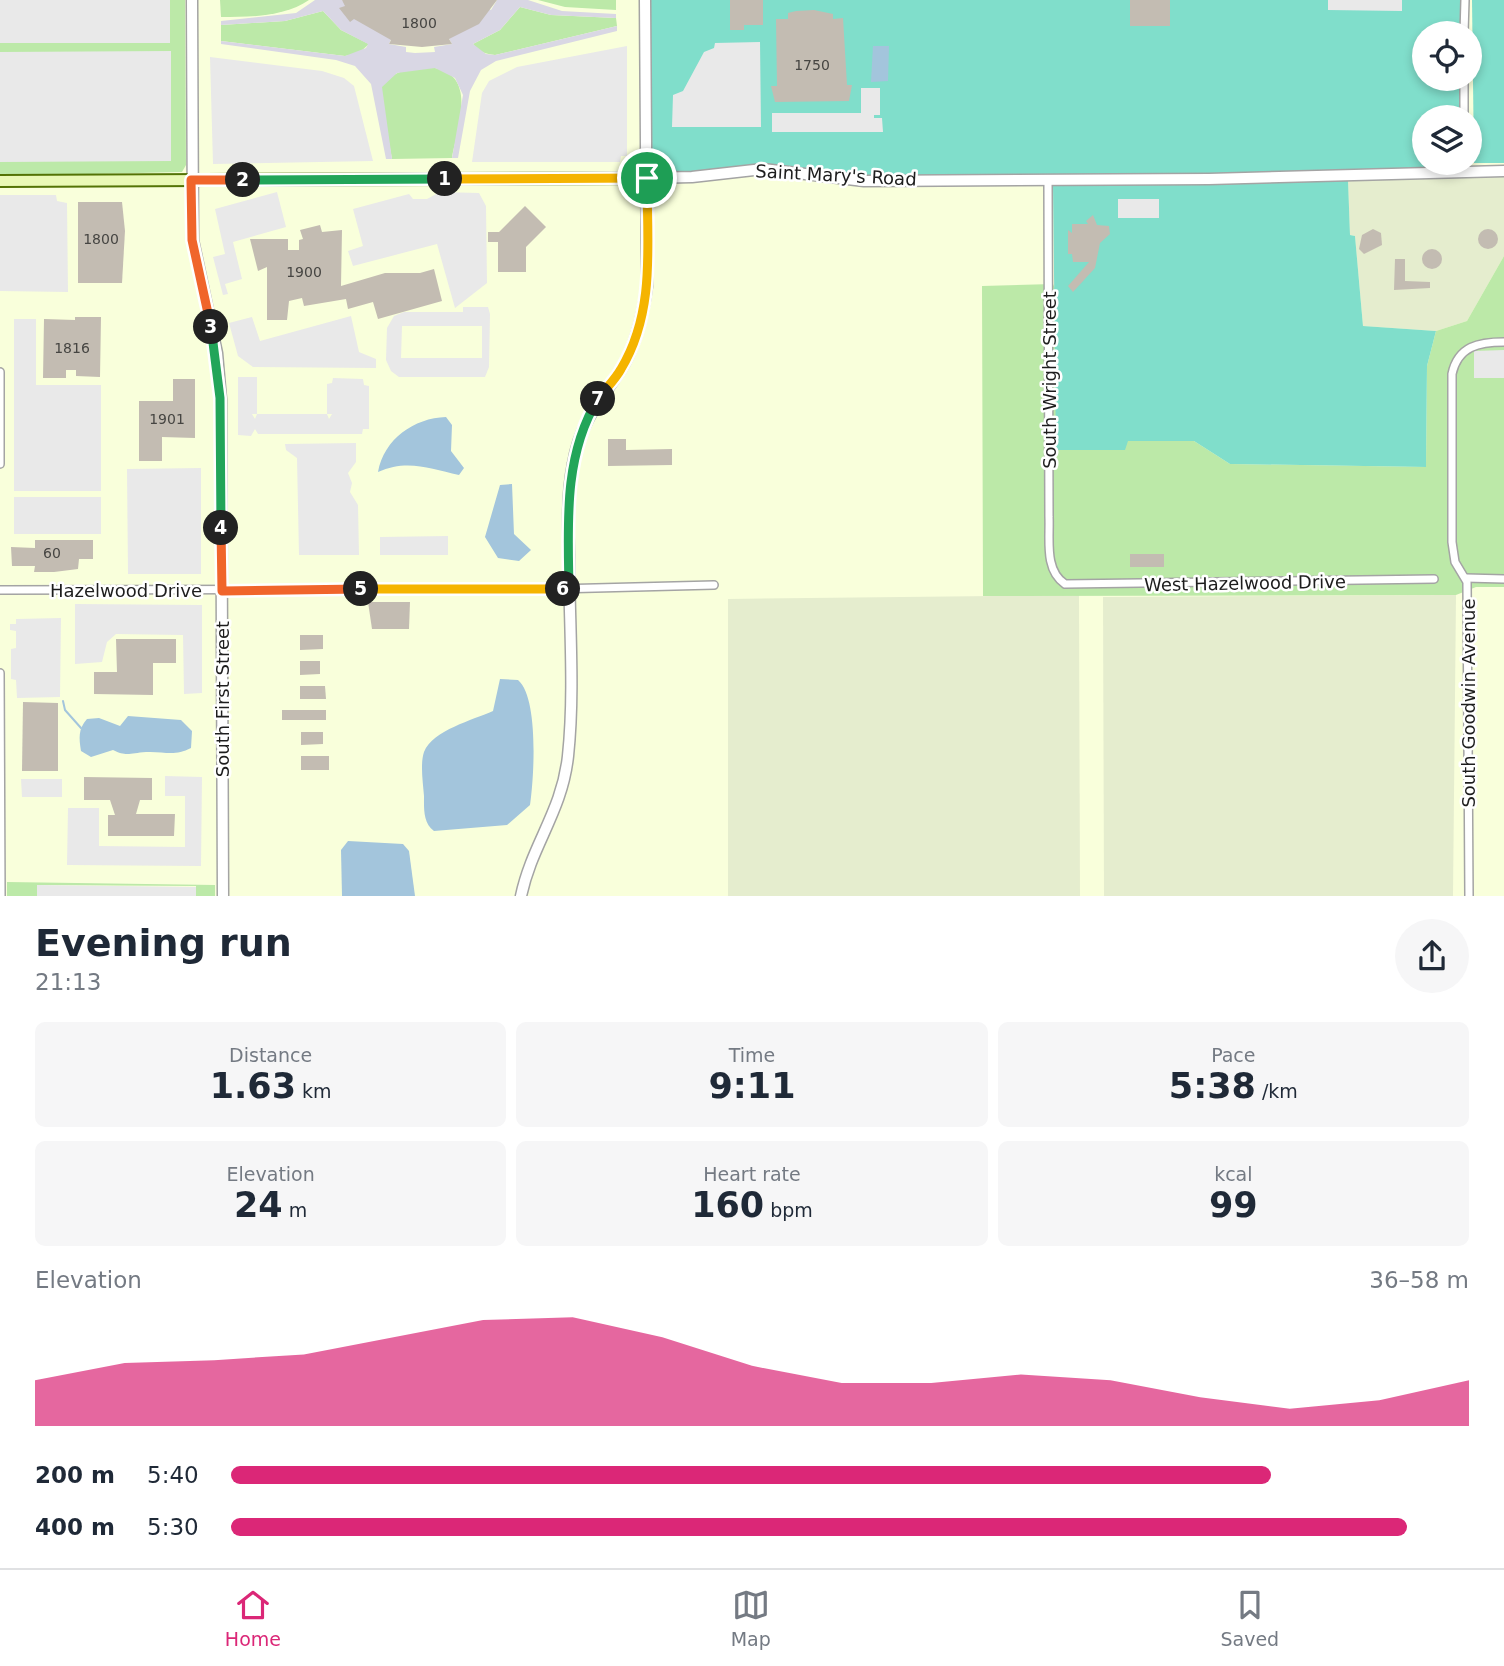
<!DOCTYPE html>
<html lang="en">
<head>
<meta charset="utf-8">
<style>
	body { margin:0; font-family:"DejaVu Sans",sans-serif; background:#f6f6f7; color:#1f2937; height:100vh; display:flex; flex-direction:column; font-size:26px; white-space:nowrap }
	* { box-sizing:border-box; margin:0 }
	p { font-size:23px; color:#747a83 }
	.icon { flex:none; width:38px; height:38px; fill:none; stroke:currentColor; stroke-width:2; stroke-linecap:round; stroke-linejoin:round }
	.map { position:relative; height:896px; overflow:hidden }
	.side { display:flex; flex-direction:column; background:#fff; flex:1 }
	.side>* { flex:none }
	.buttons { position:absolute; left:1412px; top:21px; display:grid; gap:14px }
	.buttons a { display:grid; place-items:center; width:70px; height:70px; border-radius:50%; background:#fff; box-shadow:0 4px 10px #0003; font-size:35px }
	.pin { position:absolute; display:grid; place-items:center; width:60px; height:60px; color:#fff; margin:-30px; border:4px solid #fff; border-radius:50%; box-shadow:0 2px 7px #0007 }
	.km { position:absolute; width:35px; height:35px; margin:-18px; border-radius:50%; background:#222; color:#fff; font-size:19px; line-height:35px; text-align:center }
	.round { display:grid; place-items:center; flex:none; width:74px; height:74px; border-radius:37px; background:#f6f6f7 }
	.summary { display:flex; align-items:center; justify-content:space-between; height:119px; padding:0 35px }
	h1 { font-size:38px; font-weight:600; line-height:52px }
	.stats { display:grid; grid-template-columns:repeat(3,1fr); gap:10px; height:119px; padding:7px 35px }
	.stats div { display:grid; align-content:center; border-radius:10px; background:#f6f6f7; text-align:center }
	.stats b { font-size:35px; font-weight:600 }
	.stats small { font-size:19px; font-weight:400 }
	.stats p { font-size:19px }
	.chart { height:196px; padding:14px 35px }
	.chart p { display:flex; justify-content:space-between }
	.chart svg { width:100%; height:126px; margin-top:7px; fill:#db2777; opacity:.7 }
	ul { padding:0 35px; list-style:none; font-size:23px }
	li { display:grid; grid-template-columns:112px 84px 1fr; align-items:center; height:52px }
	li i { height:18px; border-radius:9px; background:#db2777 }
	.tab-bar { display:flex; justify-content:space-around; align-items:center; height:98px; border-top:2px solid #e0e1e3; background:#fff; font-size:19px; color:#747a83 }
	.tab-bar a { display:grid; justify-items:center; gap:4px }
	.tab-bar .selected { color:#db2777 }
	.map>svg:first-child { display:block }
	.education { fill:#f9ffdb; fill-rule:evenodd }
	.farmland { fill:#e5edce }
	.grass { fill:#bce9a8 }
	.pitch { fill:#80decb }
	.parking { fill:#e9e9e9; fill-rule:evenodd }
	.plaza { fill:#d9d7e4 }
	.water { fill:#a3c5dc }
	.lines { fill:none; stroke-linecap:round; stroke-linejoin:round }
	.stream { stroke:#a3c5dc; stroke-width:2 }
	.building { fill:#c3bcb2 }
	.minor-casing { stroke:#a4a4a4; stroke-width:10 }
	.tertiary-casing { stroke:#a4a4a4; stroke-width:13 }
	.secondary-casing { stroke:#537305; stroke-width:14 }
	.minor { stroke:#fff; stroke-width:7 }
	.tertiary { stroke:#fff; stroke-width:10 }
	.secondary { stroke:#eaf9b6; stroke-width:10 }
	.split-1-casing { stroke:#fff; stroke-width:14 }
	.split-2-casing { stroke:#fff; stroke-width:14 }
	.split-3-casing { stroke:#fff; stroke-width:14 }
	.split-4-casing { stroke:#fff; stroke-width:14 }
	.split-5-casing { stroke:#fff; stroke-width:14 }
	.split-6-casing { stroke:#fff; stroke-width:14 }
	.split-7-casing { stroke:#fff; stroke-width:14 }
	.split-8-casing { stroke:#fff; stroke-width:14 }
	.split-1 { stroke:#f5b400; stroke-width:9 }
	.split-2 { stroke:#22a559; stroke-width:9 }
	.split-3 { stroke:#f0652b; stroke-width:9 }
	.split-4 { stroke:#22a559; stroke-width:9 }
	.split-5 { stroke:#f0652b; stroke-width:9 }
	.split-6 { stroke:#f5b400; stroke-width:9 }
	.split-7 { stroke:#22a559; stroke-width:9 }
	.split-8 { stroke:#f5b400; stroke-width:9 }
	.labels { text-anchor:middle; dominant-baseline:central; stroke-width:5; stroke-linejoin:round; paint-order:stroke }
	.number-label { font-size:14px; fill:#464542 }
	.street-label { font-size:18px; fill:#1d1d1d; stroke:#fff }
</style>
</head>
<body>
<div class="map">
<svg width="1504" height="896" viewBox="0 0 1504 896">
	<rect width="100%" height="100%" fill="#eeede3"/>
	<path class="education" d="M0 0H1504V896H0ZM1424 33H1470V79H1424ZM1424 117H1470V163H1424Z"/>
	<g class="farmland">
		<path d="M1486 175 1504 176V256L1467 321 1436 331 1363 326 1355 236 1350 235 1348 180Z"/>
		<path d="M1079 595 1080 896H728V599Z"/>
		<path d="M1456 595 1453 896H1104L1103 597Z"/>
	</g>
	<g class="grass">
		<path d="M0 0H185L186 165 182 172 0 176Z"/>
		<path d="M220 0H309C284 17 250 17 221 17Z"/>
		<path d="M538 0H616V10L565 7Z"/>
		<path d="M520 7 551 15 616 18 617 26 495 55C486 54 479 52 473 44L500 30Z"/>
		<path d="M323 11 341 30 369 44 359 53 345 56 221 41V25L285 21Z"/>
		<path d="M435 68C478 76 457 130 452 158L392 159 382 103V86C394 69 414 67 435 68Z"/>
		<path d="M1504 256V587H1476L1456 595 983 596 982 286 1053 284 1128 441H1194L1230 464 1426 467 1427 366 1436 331 1467 321Z"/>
		<path d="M7 882 215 885V896H196V886L37 885V896H7Z"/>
	</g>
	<g class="pitch">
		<path d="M650 0H1461V33H1424V79H1461V117H1424V163H1460L1459 166 1294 174 858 177 766 165 699 172H663L655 167 652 159Z"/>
		<path d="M1472 0H1504V163H1474Z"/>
		<path d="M1348 180 1350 235 1355 236 1363 326 1436 331 1427 366 1426 467 1230 464 1194 441H1128L1125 450H1056L1053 185Z"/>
	</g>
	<g class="parking">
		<rect x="0" y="0" width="170" height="43"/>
		<path d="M1328 0H1402V11L1328 10Z"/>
		<path d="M760 42 761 127H672L673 95 683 91 704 52 714 48 715 43Z"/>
		<path d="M627 46V156H621L620 162H472L482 93 489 81 517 67Z"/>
		<path d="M171 51V161L0 162V52Z"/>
		<path d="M210 57 322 71 344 78 354 86 373 161 213 164Z"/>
		<path d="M861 88H880V115H874V118H882L883 132H772V113H861Z"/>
		<path d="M277 192 286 227 233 242 242 279 225 284 228 294 223 295 213 257 225 254 215 209Z"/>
		<path d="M440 192 479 193 486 206 487 283 455 308 437 244 353 266 348 251 363 246 353 209 409 194 413 199H427Z"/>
		<path d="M0 195H56L57 201 67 203 68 292 0 291Z"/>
		<rect x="1118" y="199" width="41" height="19"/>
		<path d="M463 307H488L490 314 489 367 485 377H399L391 371 386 360 387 328 394 316 404 312H463ZM402 326H482V358H401Z"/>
		<path d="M351 316 359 352 376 359V368L253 367 238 356 229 323 252 317 260 341Z"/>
		<path d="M14 319H36V385H101V491H14Z"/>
		<path d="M1504 350V378H1474V351Z"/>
		<path d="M238 377H257V414H252L255 419 257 414H327L329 419 332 414H327V384L332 383 333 378 363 379 364 385 369 386V429H363L362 434H258L255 429 251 436 238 435Z"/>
		<path d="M356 443V462L348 473 352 483 350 492 358 505 359 555H299L297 458 286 450 285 444Z"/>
		<path d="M201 468V574H128L127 469Z"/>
		<rect x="14" y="497" width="87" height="37"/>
		<path d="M448 536V555H380V537Z"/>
		<path d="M75 604 202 605V693L184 694 183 635 116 634 107 642 102 662 75 664Z"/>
		<path d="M61 618 60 697 17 698 16 680 11 679V649L16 648V631L10 630V624H16V619Z"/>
		<path d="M165 776 202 777 201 866 67 865 68 808H99V846L185 847V796H165Z"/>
		<path d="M21 779H62V797H22Z"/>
		<path d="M37 885 196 887V896H37Z"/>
	</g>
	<path class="plaza" d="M315 0H342L392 37 389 44 406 47V52L415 53 435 52 434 47 452 44 448 37 482 6 491 10 497 0H528L562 11 616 14V18L551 15 520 7 500 30 473 44 486 54 495 55 617 26V31L496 61 481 70 470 91 458 158H452L463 95 455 78 435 68 397 73 382 87 392 159H386L371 84 355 66 336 60 221 44V41L345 56 366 48 368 44 341 30 323 11 285 21 221 25V21L296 13Z"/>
	<g class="water">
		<path d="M873 46H889L888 81 871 82Z"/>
		<path d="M446 417 452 425 451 451 464 468 459 475C430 468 406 459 378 472 384 439 414 418 446 417Z"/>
		<path d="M512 484 514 534 531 550 519 561 498 558 485 537 500 485Z"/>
		<path d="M500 679 518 680C539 698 534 778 530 805L507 825 434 831C423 823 424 809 424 796 423 783 420 764 424 752 433 730 473 720 493 711Z"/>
		<path d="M128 716 181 720 192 731 191 748C174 757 164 751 146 752 130 753 127 757 113 750L91 757 81 751C79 738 78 729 87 719L99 718 120 726Z"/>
		<path d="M348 841 403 844 409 851 415 896H342L341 850Z"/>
	</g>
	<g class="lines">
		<path class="stream" d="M63 701 65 710 81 728"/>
	</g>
	<g class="building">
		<path d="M342 0H497L479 24 449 39 452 44 422 47 389 44 391 40 354 19 350 22 339 8 345 6Z"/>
		<path d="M730 0H763V25H744V30H730Z"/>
		<rect x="1130" y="0" width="40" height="26"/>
		<path d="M814 10 833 14V19L843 18 847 85H852L849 101 775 102 771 86H777L776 19H788V13L796 11Z"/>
		<path d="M78 202H122L125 231 122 283H78Z"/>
		<path d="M525 206 546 227 526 247V272H498V242H488V232H499Z"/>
		<path d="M1093 215 1097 225 1109 226 1110 234 1100 243 1095 268 1073 292 1068 286 1089 262H1073L1072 254H1068V230L1072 233V224H1088L1086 221Z"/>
		<path d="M320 225 322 232 342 230 341 286 385 273H420L434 269 442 301 378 319 373 302 348 309 346 299 304 306 302 298 289 301 287 320H267V267L258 271 250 239H288V250H299V240L303 239 300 230Z"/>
		<circle cx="1488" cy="239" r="10"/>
		<path d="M1373 229 1381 233 1382 245 1364 254 1359 249 1362 235Z"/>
		<circle cx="1432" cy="259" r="10"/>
		<path d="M1395 259H1405V281L1430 282V288L1394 290Z"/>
		<path d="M75 317H101L100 377 76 376V370H66V378H43L44 319 75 320Z"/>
		<path d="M173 379H195V438L162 437V461H139V401H173Z"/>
		<path d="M608 439H626V450L672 449V465L608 466Z"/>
		<path d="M35 540H93V559H79L78 569 54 572H34L35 566H12L11 547 35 548Z"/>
		<rect x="1130" y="554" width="34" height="13"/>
		<path d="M368 602H410L409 629H372Z"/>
		<path d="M300 635H323V649L300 650Z"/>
		<path d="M116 639H176V663H153V695L94 694V672H117Z"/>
		<path d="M300 661H320V674L300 675Z"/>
		<path d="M300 686H325L326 699H300Z"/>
		<path d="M23 702 58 703V771H22Z"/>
		<rect x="282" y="710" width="44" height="10"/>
		<path d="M301 732H323V744L301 745Z"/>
		<rect x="301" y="756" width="28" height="14"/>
		<path d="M84 777 152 778V800H140L136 814H175L174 836H108V815H115L110 800H84Z"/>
	</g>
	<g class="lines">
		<g class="minor-casing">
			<g id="minor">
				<path d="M1464 33 1465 0"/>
				<path d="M1464 117V79"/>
				<path d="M1048 180 1049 517C1050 539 1044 570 1065 584L1434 579"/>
				<path d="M0 372V464"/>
				<path d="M1466 578 1504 579"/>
				<path d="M0 590 556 589 714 585"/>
				<path d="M0 673 1 896"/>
				<path d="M1469 896 1467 582 1455 562 1452 542V374C1458 346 1479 342 1504 342"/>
			</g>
		</g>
		<g class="tertiary-casing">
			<g id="tertiary">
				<path d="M192 0 193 240 217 353 221 399 223 896"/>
				<path d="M647 178 692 177 763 169 864 181 1209 179 1504 171"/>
				<path d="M521 896C532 844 562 812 568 756 575 690 569 621 569 554 568 524 567 494 573 464 580 424 597 404 620 371 636 346 643 315 647 286L645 0"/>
			</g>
		</g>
		<g class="secondary-casing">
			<path id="secondary" d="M0 181 647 178"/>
		</g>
		<use href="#minor" class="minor"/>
		<use href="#tertiary" class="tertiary"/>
		<use href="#secondary" class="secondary"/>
	</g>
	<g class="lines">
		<g class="split-1-casing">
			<path id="split-1" d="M445 179 647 178"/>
		</g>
		<g class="split-2-casing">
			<path id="split-2" d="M243 180 445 179"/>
		</g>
		<g class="split-3-casing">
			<path id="split-3" d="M211 327 192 240 191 180H243"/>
		</g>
		<g class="split-4-casing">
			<path id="split-4" d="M211 327 220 398 221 528"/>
		</g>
		<g class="split-5-casing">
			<path id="split-5" d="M221 528 222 591 361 589"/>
		</g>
		<g class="split-6-casing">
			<path id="split-6" d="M361 589H563"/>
		</g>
		<g class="split-7-casing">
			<path id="split-7" d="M563 589H569C568 525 563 456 598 399"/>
		</g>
		<g class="split-8-casing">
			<path id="split-8" d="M598 399C605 389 615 380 621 369 656 311 647 243 647 178"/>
		</g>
		<use href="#split-1" class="split-1"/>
		<use href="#split-2" class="split-2"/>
		<use href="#split-3" class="split-3"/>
		<use href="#split-4" class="split-4"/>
		<use href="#split-5" class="split-5"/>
		<use href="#split-6" class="split-6"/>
		<use href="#split-7" class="split-7"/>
		<use href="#split-8" class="split-8"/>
	</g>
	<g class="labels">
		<g class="number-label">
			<text x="419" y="23">1800</text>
			<text x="812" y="65">1750</text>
			<text x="101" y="239">1800</text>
			<text x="304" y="272">1900</text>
			<text x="72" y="348">1816</text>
			<text x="167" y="419">1901</text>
			<text x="52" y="553">60</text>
		</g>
		<g class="street-label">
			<text transform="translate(836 175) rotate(3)">Saint Mary's Road</text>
			<text transform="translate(1049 380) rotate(-90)">South Wright Street</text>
			<text transform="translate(1245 583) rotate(-1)">West Hazelwood Drive</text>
			<text x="126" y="590">Hazelwood Drive</text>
			<text transform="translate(222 699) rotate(-90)">South First Street</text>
			<text transform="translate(1468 703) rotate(-90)">South Goodwin Avenue</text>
		</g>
	</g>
</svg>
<div class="buttons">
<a><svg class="icon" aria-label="locate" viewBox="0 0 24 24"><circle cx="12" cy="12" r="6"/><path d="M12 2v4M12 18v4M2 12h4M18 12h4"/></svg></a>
<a><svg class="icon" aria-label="layers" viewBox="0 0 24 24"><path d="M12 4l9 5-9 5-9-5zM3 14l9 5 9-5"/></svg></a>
</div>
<div class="pin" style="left:647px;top:178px;background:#1e9e55"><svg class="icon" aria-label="arrive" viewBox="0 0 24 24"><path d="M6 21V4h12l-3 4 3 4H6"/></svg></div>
<b class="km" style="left:445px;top:179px">1</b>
<b class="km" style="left:243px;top:180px">2</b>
<b class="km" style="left:211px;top:327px">3</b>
<b class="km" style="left:221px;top:528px">4</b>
<b class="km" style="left:361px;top:589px">5</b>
<b class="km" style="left:563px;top:589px">6</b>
<b class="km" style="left:598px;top:399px">7</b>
</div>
<section class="side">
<div class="summary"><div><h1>Evening run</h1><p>21:13</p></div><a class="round"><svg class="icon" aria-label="share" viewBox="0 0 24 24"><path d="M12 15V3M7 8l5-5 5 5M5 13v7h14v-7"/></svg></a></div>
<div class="stats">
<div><p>Distance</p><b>1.63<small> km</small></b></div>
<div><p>Time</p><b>9:11</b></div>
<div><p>Pace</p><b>5:38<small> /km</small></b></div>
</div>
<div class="stats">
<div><p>Elevation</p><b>24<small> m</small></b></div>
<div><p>Heart rate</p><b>160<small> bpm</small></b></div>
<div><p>kcal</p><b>99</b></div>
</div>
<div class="chart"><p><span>Elevation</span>36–58 m</p>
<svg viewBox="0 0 160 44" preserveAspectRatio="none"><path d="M0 44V28L10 22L20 21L30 19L40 13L50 7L60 6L70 13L80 23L90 29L100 29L110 26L120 28L130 34L140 38L150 35L160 28V44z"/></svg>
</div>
<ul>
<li><b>200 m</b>5:40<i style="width:84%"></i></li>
<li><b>400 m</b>5:30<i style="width:95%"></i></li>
</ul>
</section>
<nav class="tab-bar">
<a class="selected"><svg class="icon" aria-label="home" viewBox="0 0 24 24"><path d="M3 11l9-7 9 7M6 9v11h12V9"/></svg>Home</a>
<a><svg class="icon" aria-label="map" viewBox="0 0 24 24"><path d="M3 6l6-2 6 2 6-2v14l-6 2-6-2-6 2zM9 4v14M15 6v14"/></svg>Map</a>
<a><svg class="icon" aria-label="saved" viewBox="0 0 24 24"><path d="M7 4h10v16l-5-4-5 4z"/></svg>Saved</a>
</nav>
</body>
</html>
